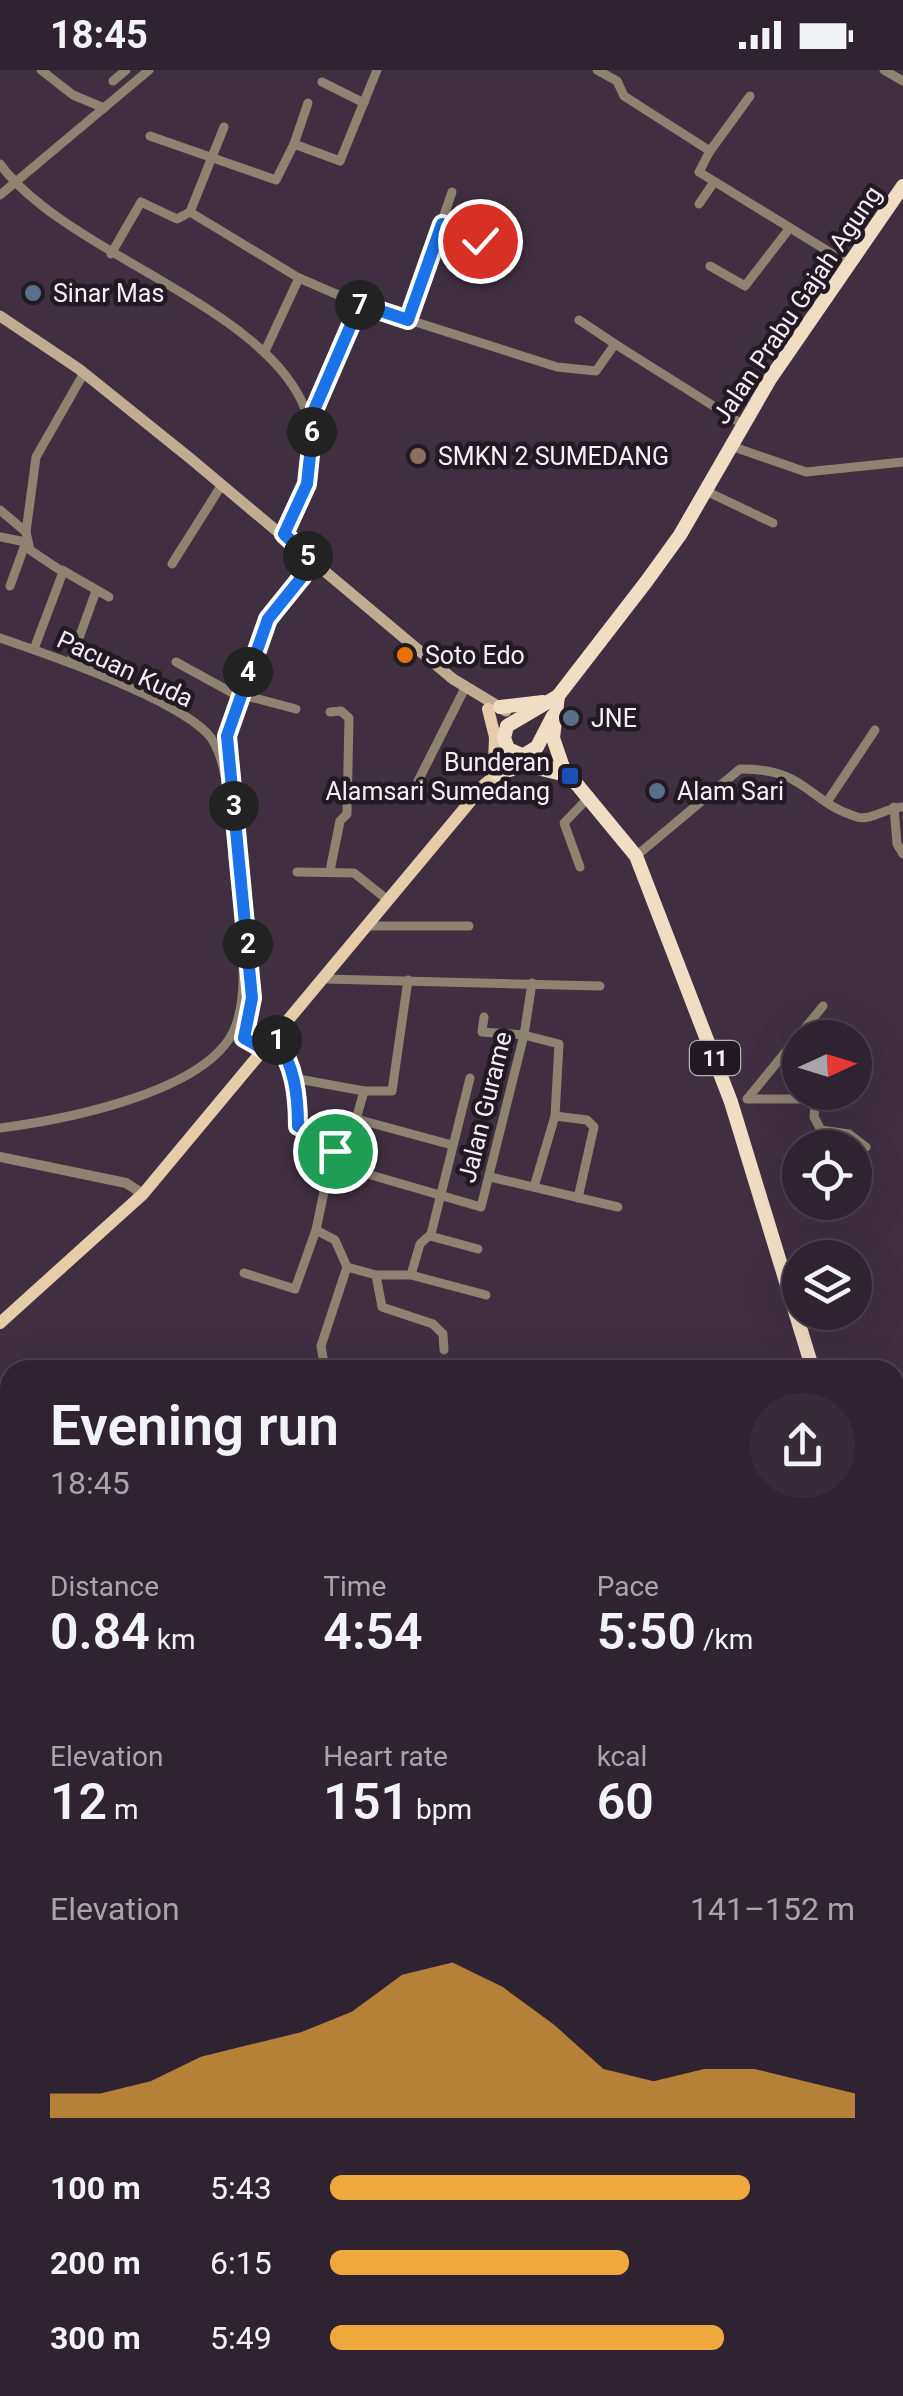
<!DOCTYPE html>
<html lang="en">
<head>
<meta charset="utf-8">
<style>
	body { margin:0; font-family:Roboto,sans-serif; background:#382b39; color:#f1f3f6; height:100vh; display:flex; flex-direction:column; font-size:38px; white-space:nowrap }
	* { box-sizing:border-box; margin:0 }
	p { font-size:32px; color:#a8a4ab }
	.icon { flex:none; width:55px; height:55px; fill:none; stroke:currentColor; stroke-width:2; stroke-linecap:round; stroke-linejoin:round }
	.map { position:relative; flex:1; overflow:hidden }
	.drawer { position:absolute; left:0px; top:1290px; width:905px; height:1038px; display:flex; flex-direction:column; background:#302331; border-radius:30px 30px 0 0; box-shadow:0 10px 40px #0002,0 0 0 2px #4b404d }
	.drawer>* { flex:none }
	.needle { width:65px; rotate:86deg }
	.tools { position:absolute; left:782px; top:950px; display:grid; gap:20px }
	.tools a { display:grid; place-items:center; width:90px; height:90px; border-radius:50%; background:#302331; box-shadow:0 10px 40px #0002,0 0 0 2px #4b404d; font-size:50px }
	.pin { position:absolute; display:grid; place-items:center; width:85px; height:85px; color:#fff; margin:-42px; border:5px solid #fff; border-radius:50%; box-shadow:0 2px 10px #0007 }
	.km { position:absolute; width:50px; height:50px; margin:-25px; border-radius:50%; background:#222; color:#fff; font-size:28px; line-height:50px; text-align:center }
	.round { display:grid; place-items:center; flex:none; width:105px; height:105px; border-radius:52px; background:#382b39 }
	.summary { display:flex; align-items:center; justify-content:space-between; height:170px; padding:0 50px }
	h1 { font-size:55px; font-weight:600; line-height:75px }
	.stats { display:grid; grid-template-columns:repeat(3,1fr); gap:15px; height:170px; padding:10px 50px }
	.stats div { display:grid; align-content:center }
	.stats b { font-size:50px; font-weight:600 }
	.stats small { font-size:28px; font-weight:400 }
	.stats p { font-size:28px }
	.chart { height:280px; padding:20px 50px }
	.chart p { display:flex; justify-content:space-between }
	.chart svg { width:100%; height:180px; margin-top:10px; fill:#eea83c; opacity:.7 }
	ul { padding:0 50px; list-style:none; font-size:32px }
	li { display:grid; grid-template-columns:160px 120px 1fr; align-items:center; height:75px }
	li i { height:25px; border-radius:12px; background:#eea83c }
	.status { display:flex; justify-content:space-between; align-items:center; height:70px; padding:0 50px; background:#302331; direction:ltr }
	.status svg { height:28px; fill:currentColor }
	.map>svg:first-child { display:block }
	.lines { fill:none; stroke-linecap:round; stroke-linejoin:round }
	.river { stroke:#115658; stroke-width:18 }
	.minor { stroke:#8e8271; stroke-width:9 }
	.tertiary { stroke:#8e8271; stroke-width:10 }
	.secondary { stroke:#c0ad91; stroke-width:11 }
	.primary { stroke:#e6cdaa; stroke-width:12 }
	.trunk { stroke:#f0dec4; stroke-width:14 }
	.route-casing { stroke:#fff; stroke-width:20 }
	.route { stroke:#1a73e8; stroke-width:12 }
	.service-dot { fill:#5c6f8a; stroke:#221a23; stroke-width:4 }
	.education-dot { fill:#8d6e63; stroke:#221a23; stroke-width:4 }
	.food-dot { fill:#e8710a; stroke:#221a23; stroke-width:4 }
	.transit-dot { fill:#1a4fb4; stroke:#221a23; stroke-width:4 }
	.labels { text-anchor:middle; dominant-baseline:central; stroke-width:9; stroke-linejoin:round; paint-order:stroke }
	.shield { fill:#221a23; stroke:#b7adb7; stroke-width:2.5 }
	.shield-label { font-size:22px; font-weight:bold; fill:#f7ecf7 }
	.poi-label { font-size:25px; fill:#f7ecf7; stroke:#221a23; text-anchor:start }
	.street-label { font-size:25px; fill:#f7ecf7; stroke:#221a23 }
</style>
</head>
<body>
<div class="status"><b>18:45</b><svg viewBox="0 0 49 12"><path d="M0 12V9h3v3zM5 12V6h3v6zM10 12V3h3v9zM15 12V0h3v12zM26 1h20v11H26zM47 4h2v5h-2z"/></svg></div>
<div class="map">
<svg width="903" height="2326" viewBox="0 0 903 2326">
	<rect width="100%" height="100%" fill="#402f41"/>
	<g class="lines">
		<g class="river">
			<path d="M0 1511 10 1524"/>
			<path d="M0 1910 10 1901"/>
		</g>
		<g class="minor">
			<path d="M41 0 73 25 104 38"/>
			<path d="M597 0 617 11 624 26 710 81 699 102 849 194"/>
			<path d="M884 0 903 11"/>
			<path d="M113 11 126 0"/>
			<path d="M322 12 364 33"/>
			<path d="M150 66 276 110 294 74 340 91 377 0"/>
			<path d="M294 74 308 33"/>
			<path d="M710 81 750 26"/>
			<path d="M0 94C87 213 410 264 284 464"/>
			<path d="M0 125 149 0"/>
			<path d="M699 134 714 112"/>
			<path d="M190 142 224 57"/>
			<path d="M442 154 479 171"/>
			<path d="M111 184 141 132 177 149 190 142 299 208 359 234 557 297 596 301 615 274 742 354"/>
			<path d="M710 196 745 216 789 159"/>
			<path d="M408 250 452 122"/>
			<path d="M579 250 615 274"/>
			<path d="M266 279 299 208"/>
			<path d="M312 352 359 234"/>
			<path d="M731 376 806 402 903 392"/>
			<path d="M706 421 773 453"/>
			<path d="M0 440 26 462"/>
			<path d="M0 467 26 472 10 516"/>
			<path d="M172 494 221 416"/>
			<path d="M62 500 109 527"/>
			<path d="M0 568C52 586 170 626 207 663 230 686 231 757 233 788 237 836 252 911 236 955 213 1022 62 1050 0 1058"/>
			<path d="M34 579 63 502 30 480 26 462 36 387 84 303"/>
			<path d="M176 592 238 626"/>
			<path d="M70 593 96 521"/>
			<path d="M239 624 296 639"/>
			<path d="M330 642 341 641 349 648 347 744 340 751 330 801"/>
			<path d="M418 711 465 618"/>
			<path d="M232 723C230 705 225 685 227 667 232 611 277 533 314 492"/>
			<path d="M827 732 875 660"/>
			<path d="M894 737 897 774 903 784"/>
			<path d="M235 743 238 777"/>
			<path d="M636 786 740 699C807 698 807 732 857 747 871 751 888 737 903 737"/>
			<path d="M580 797 564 753 590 726"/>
			<path d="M297 802 354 803 389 831"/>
			<path d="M240 803 252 928 245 968 265 980"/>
			<path d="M368 856H469"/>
			<path d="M326 909 600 916"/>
			<path d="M484 947 482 962 524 965 559 974 555 1046 534 1117"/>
			<path d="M276 968C294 996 298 1023 298 1056L334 1074 316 1160 335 1170 347 1197 376 1205H411"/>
			<path d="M293 1008 364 1021H392L408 910"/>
			<path d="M470 1008 431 1164 420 1174 411 1205 486 1225"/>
			<path d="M364 1021 357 1046 360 1050 452 1075"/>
			<path d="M748 1028 823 936"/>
			<path d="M747 1029H805L815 1036 814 1047 821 1060 849 1064 866 1077"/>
			<path d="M555 1046 587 1050 594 1057 578 1128"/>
			<path d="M333 1094 481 1137 524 965 532 913"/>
			<path d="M490 1107 618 1137"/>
			<path d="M430 1166 478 1179"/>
			<path d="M244 1203 295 1219 316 1160"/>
			<path d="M376 1205 382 1237 433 1254 443 1264 444 1280"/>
			<path d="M325 1300 321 1276 347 1197"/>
			<path d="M895 2015 900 2008"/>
			<path d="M895 2050H903"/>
			<path d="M785 2318 786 2326"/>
		</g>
		<path class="tertiary" d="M0 1087 126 1113 143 1124"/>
		<path class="secondary" d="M0 246 79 299 191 389 453 609 506 641"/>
		<g class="primary">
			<path d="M488 639 495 667 494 694"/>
			<path d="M0 1253 143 1124 484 715 505 698"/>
		</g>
		<g class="trunk">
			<path d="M558 626 553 668 565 703"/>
			<path d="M500 637 543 632"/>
			<path d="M524 685 537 677 553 646"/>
			<path d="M551 698 508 679 504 668 507 656 558 626 646 512 680 465 770 309 903 116"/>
			<path d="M497 704 525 695 570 706 636 786 731 1032 813 1300"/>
			<path d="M895 1399 903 1402"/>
		</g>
	</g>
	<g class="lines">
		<g class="route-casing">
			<path id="route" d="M335 1081 326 1068 298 1056C298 1023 294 996 276 968L265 980 244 968 252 928 227 666 268 549 314 492 284 464 307 414 315 338 360 234 408 250 442 154 480 171"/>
		</g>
		<use href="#route" class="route"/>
	</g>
	<g class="service-dot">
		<circle cx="33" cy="223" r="10"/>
		<circle cx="571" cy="648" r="10"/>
		<circle cx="657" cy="721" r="10"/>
	</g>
	<circle class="education-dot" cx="418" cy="386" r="10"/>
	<circle class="food-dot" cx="405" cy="585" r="10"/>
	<rect class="transit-dot" x="560" y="696" width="20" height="20" rx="5"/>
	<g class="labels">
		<rect class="shield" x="690" y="971" width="50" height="34" rx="8"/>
		<g class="shield-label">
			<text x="715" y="988">11</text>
		</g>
		<g class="poi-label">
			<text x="53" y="223">Sinar Mas</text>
			<text x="438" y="386">SMKN 2 SUMEDANG</text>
			<text x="425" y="585">Soto Edo</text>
			<text x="591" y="648">JNE</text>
			<text x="550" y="692" text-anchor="end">Bunderan<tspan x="550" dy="29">Alamsari Sumedang</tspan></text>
			<text x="677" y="721">Alam Sari</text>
		</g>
		<g class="street-label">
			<text transform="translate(797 235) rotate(-56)">Jalan Prabu Gajah Agung</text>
			<text transform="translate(125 599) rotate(25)">Pacuan Kuda</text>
			<text transform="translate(485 1037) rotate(-76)">Jalan Gurame</text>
		</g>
	</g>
</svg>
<div class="tools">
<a><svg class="needle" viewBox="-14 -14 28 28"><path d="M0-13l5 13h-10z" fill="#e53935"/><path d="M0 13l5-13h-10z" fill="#a8a4ab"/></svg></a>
<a><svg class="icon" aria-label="locate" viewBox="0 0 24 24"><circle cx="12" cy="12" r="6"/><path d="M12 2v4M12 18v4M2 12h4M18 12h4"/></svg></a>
<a><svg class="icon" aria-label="layers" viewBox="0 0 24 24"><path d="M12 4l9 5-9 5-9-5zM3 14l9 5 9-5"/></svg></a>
</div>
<div class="pin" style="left:335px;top:1081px;background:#1e9e55"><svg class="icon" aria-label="arrive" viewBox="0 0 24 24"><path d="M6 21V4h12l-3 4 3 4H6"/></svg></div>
<div class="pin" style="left:480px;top:171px;background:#d93025"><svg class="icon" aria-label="check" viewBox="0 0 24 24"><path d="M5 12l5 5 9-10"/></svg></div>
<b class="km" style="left:277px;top:970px">1</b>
<b class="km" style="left:248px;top:874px">2</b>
<b class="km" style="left:234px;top:736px">3</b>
<b class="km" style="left:248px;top:602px">4</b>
<b class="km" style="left:308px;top:486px">5</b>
<b class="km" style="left:312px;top:362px">6</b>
<b class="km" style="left:360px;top:235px">7</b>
<section class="drawer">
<div class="summary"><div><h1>Evening run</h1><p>18:45</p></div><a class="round"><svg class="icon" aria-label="share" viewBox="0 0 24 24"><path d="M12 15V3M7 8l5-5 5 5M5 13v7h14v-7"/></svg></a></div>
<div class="stats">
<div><p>Distance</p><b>0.84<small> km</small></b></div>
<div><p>Time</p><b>4:54</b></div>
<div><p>Pace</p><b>5:50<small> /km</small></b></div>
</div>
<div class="stats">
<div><p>Elevation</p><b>12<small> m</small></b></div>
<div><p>Heart rate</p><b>151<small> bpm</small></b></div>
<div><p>kcal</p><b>60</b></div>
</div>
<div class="chart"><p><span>Elevation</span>141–152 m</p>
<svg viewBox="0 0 160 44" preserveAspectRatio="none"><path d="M0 44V38L10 38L20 35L30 29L40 26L50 23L60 18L70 9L80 6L90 12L100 21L110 32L120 35L130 32L140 32L150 35L160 38V44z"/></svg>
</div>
<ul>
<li><b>100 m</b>5:43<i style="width:80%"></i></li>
<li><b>200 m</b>6:15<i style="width:57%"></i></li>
<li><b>300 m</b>5:49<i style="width:75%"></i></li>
</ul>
</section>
</div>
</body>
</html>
